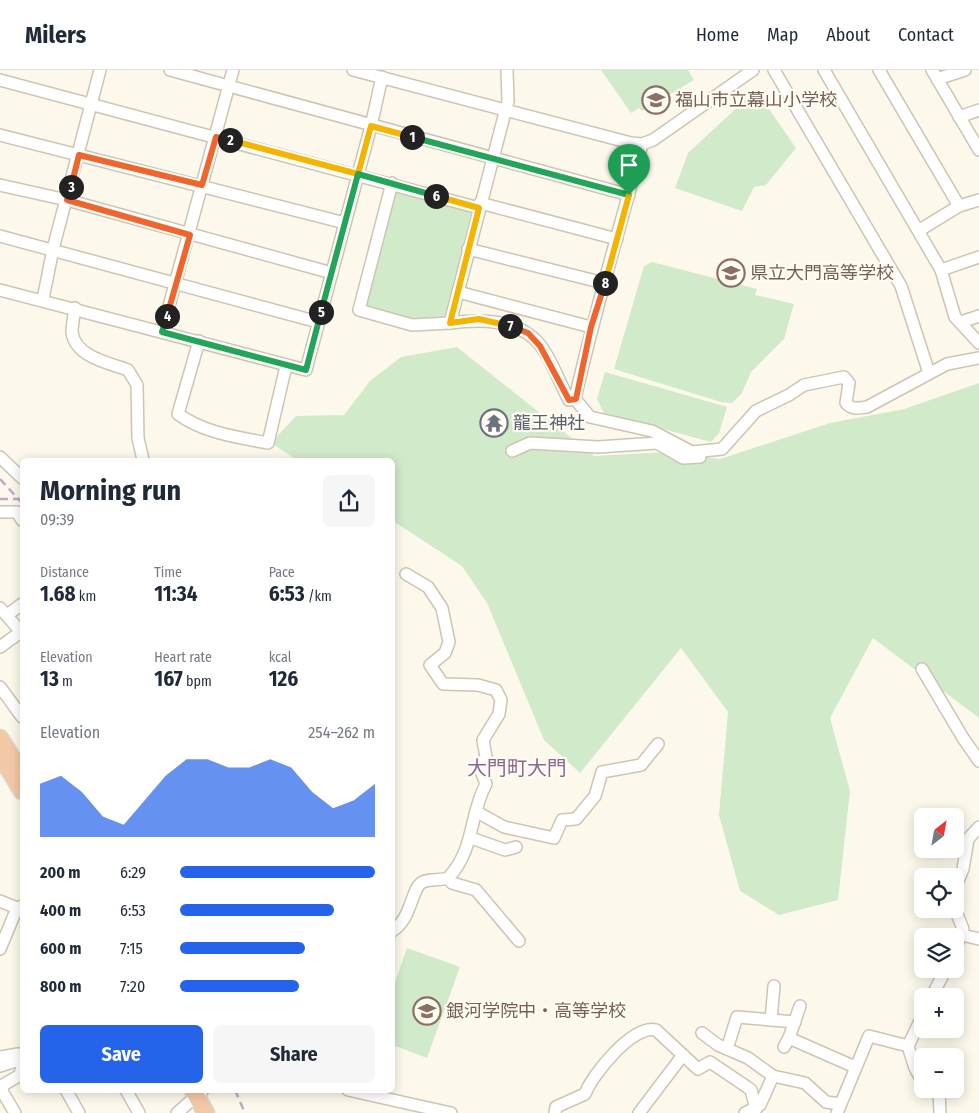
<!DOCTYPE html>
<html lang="en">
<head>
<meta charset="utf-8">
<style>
	body { margin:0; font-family:"Fira Sans Condensed","Noto Sans JP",sans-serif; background:#f6f6f7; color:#1f2937; height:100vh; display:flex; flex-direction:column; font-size:19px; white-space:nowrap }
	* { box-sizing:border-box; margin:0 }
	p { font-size:16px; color:#747a83 }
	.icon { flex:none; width:28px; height:28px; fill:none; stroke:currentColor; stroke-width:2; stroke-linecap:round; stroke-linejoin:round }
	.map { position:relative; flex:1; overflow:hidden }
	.drawer { position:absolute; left:20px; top:388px; width:375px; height:635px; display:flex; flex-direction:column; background:#fff; border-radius:8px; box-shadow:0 2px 12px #0003 }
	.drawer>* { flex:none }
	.needle { width:32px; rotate:31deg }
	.buttons { position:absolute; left:914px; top:738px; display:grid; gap:10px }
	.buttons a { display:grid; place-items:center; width:50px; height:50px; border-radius:8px; background:#fff; box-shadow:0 2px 12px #0003; font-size:25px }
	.pin { position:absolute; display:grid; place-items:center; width:42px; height:42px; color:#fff; margin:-51px -21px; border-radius:50% 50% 50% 0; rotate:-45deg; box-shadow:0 0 5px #0007 }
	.pin .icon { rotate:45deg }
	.km { position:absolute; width:25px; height:25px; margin:-12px; border-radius:50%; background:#222; color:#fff; font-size:14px; line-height:25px; text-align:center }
	.round { display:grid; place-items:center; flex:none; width:52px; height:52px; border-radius:8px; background:#f6f6f7 }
	.summary { display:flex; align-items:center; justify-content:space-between; height:85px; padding:0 20px }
	h1 { font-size:28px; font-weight:700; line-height:38px }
	.figures { display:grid; grid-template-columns:repeat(3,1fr); gap:8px; height:85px; padding:5px 20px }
	.figures div { display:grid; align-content:center }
	.figures b { font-size:21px; font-weight:700 }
	.figures small { font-size:14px; font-weight:400 }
	.figures p { font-size:14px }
	.chart { height:140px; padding:10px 20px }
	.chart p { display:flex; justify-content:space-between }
	.chart svg { width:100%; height:90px; margin-top:5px; fill:#2563eb; opacity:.7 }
	.cta { display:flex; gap:10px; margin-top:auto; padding:10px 20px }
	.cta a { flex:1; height:58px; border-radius:8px; background:#2563eb; color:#fff; font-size:20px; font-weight:700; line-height:58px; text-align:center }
	.cta a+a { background:#f6f6f7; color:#1f2937 }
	ul { padding:0 20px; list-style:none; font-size:16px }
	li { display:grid; grid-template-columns:80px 60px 1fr; align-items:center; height:38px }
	li i { height:12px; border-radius:6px; background:#2563eb }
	header { display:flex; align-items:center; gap:30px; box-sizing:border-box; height:70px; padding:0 25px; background:#fff; border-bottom:1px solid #e0e1e3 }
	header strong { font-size:24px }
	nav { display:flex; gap:28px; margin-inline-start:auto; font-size:18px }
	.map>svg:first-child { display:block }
	.green { fill:#d1eaca }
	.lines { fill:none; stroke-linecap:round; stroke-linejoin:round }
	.minor-casing { stroke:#cfc4b1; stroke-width:14 }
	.highway-casing { stroke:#dcd7d1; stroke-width:19 }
	.minor { stroke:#fff; stroke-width:11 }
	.highway { stroke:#f3c8a6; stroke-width:16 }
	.rail { stroke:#bfa9c7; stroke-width:2.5; stroke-dasharray:8 5; stroke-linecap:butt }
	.split-1-casing { stroke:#fff; stroke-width:10 }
	.split-2-casing { stroke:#fff; stroke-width:10 }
	.split-3-casing { stroke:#fff; stroke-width:10 }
	.split-4-casing { stroke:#fff; stroke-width:10 }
	.split-5-casing { stroke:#fff; stroke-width:10 }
	.split-6-casing { stroke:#fff; stroke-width:10 }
	.split-7-casing { stroke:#fff; stroke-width:10 }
	.split-8-casing { stroke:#fff; stroke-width:10 }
	.split-9-casing { stroke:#fff; stroke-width:10 }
	.split-1 { stroke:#22a559; stroke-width:6 }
	.split-2 { stroke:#f5b400; stroke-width:6 }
	.split-3 { stroke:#f0652b; stroke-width:6 }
	.split-4 { stroke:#f0652b; stroke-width:6 }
	.split-5 { stroke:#22a559; stroke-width:6 }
	.split-6 { stroke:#22a559; stroke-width:6 }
	.split-7 { stroke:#f5b400; stroke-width:6 }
	.split-8 { stroke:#f0652b; stroke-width:6 }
	.split-9 { stroke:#f5b400; stroke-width:6 }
	.labels { text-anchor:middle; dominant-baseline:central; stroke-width:4.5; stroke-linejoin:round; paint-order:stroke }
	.education-label { font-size:18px; fill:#785e54; stroke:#fefcf3; text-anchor:start }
	.worship-label { font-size:18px; fill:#5b616d; stroke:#fefcf3; text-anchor:start }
	.quarter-label { font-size:20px; fill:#8c6793; stroke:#fefcf3 }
</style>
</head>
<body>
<header>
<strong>Milers</strong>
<nav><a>Home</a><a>Map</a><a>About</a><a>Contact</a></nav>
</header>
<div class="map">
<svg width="979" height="1043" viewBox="0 0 979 1043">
	<rect width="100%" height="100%" fill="#fcf9ec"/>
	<g class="green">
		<path d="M601 0H688L694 10 642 41 639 38 631 43Z"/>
		<path d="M756 20 796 78 766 115 754 117 742 141 675 118 688 83Z"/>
		<path d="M394 118 476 141 446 248 411 250 364 238Z"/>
		<path d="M652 192 757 219 755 225 794 234 784 269 751 302 742 323 732 333 721 332 614 299 644 196Z"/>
		<path d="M457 277 594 386 665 382 720 389 830 353 904 339 979 313V648L873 568 830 648 850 721 838 830 779 845 740 821 719 745 728 642 681 578 580 703 544 670 487 533 462 496 393 451 392 390H297L271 373 296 346 344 345 370 311 401 287Z"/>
		<path d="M605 302 727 337 719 363 711 372 604 343 597 329Z"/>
		<path d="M407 878 460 897 427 988 393 975V918Z"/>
	</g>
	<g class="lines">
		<g class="minor-casing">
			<g id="minor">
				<path d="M170 0 629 125"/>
				<path d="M353 0 631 73 642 74 653 70 753 0"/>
				<path d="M774 0 901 216 929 303"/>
				<path d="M824 0 941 200 955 247 979 273"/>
				<path d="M879 0 959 136"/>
				<path d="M932 0 979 80"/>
				<path d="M937 9 965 0"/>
				<path d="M0 10 479 138"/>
				<path d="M959 47 979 40"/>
				<path d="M0 65 345 153"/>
				<path d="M392 113 359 240 412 255 450 253 508 31 507 0"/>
				<path d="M0 115 67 130 332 203"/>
				<path d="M480 133 617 169"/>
				<path d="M917 158H923L959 136 979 130"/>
				<path d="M0 166 318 252"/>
				<path d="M468 179 604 213"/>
				<path d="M941 200 979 187"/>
				<path d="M0 220 306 300 371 56 382 7"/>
				<path d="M458 222 591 257"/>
				<path d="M43 229 53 179 100 0"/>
				<path d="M75 238C74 246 72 255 72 262 75 287 109 293 128 300L137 315 138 368 143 390"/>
				<path d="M961 252 979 246"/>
				<path d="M450 253C479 249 519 248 540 275 552 290 559 312 569 330L575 329C594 243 620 159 642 74"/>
				<path d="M162 262 233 0"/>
				<path d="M199 271 178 344C204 363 237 367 268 373L286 296"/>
				<path d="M575 329 590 347 652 361 692 382 722 379 756 341 789 325 804 315 844 307 849 313 846 333C852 340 858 338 867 337L947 294 979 288"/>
				<path d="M512 381 530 373 598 377 657 373 683 388 700 387"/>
				<path d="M0 387 22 408"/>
				<path d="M0 442H17L22 450"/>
				<path d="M0 538 22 563"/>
				<path d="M7 545 22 534"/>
				<path d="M0 577 22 561"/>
				<path d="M922 599 963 668 979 691"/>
				<path d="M0 617 22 647"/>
				<path d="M477 742 504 757 554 768 562 750 576 749 595 726 602 702 641 695 658 674"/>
				<path d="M471 768 505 780 516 777"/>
				<path d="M448 808 452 813 476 820 519 871"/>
				<path d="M955 818 963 799 968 769 979 757"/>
				<path d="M955 827 957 844 963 859 955 880"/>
				<path d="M0 831 17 838 22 836"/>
				<path d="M392 861C411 850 411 821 421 813 427 808 440 811 448 808 475 780 469 745 486 714L481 701 486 687 483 670 499 644 501 630 496 620 478 615 443 614 430 595 445 583 449 572 442 538 428 517 406 504"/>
				<path d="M962 865 979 869"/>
				<path d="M0 879 17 838"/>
				<path d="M932 926 946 899"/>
				<path d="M922 947 908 976 915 998 922 1011"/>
				<path d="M771 950 774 916"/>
				<path d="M702 963 718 975 748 988 773 1006"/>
				<path d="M789 968 855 997"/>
				<path d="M784 977 789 968 800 936"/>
				<path d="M727 979 737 947 795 952"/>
				<path d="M0 987 18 984"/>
				<path d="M0 996 22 989"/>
				<path d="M933 1019 939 1021 940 1043"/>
				<path d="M66 1020 79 1043"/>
				<path d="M126 1020 139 1043"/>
				<path d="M348 1020 451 1043"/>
				<path d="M15 1043 2 1021 3 1015 20 1005 22 996"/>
				<path d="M177 1043 203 1020"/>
				<path d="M555 1043 556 1037 585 1024C592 1005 633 954 656 960L698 999 710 992 747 1017 751 1020 756 1039"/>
				<path d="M639 1043 683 985"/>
				<path d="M745 1043 760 1035 773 1006 805 1013 826 1032 840 1034"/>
				<path d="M837 1043 869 966 908 976"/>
			</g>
		</g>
		<g class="highway-casing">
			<g id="highway">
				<path d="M0 668 15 692"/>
				<path d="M0 685 22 721"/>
				<path d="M193 1020 206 1043"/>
			</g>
		</g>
		<use href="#minor" class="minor"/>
		<use href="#highway" class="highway"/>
		<g class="rail">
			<path d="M0 409 22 433"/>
			<path d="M0 429H22"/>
			<path d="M235 1020 245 1043"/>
		</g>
	</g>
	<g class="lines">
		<g class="split-1-casing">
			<path id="split-1" d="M412 67 629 125"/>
		</g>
		<g class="split-2-casing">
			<path id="split-2" d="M230 70 358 104 371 56 412 67"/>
		</g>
		<g class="split-3-casing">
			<path id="split-3" d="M71 117 79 85 202 115 216 67 230 70"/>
		</g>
		<g class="split-4-casing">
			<path id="split-4" d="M71 117 67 130 190 165 167 246"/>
		</g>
		<g class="split-5-casing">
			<path id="split-5" d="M167 246 162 262 306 300 321 242"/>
		</g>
		<g class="split-6-casing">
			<path id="split-6" d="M321 242 358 104 436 126"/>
		</g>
		<g class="split-7-casing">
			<path id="split-7" d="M436 126 479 138 450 253 479 249 510 256"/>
		</g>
		<g class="split-8-casing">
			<path id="split-8" d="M510 256 528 263 540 276 569 330 576 329 591 257 605 213"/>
		</g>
		<g class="split-9-casing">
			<path id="split-9" d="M605 213 629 125"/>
		</g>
		<use href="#split-1" class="split-1"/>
		<use href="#split-2" class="split-2"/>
		<use href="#split-3" class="split-3"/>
		<use href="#split-4" class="split-4"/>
		<use href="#split-5" class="split-5"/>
		<use href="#split-6" class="split-6"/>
		<use href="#split-7" class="split-7"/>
		<use href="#split-8" class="split-8"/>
		<use href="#split-9" class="split-9"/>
	</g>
	<defs>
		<g id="school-ring" transform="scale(1.4375)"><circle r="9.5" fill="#fefcf3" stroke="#8d6e63" stroke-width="1.5"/><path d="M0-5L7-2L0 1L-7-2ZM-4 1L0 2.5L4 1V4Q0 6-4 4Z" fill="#8d6e63"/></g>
		<g id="temple-ring" transform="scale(1.4375)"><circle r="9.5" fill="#fefcf3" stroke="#6b7280" stroke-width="1.5"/><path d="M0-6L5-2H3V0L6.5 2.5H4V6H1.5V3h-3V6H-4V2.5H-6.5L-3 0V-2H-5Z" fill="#6b7280"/></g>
	</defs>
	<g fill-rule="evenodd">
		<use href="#school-ring" x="656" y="30"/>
		<use href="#school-ring" x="731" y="203"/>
		<use href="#temple-ring" x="494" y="353"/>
		<use href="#school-ring" x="427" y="941"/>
	</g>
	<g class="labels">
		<g class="education-label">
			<text x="675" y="30">福山市立幕山小学校</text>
			<text x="750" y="203">県立大門高等学校</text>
			<text x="446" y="941">銀河学院中・高等学校</text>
		</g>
		<g class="worship-label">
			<text x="513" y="353">龍王神社</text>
		</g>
		<g class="quarter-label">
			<text x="517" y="698">大門町大門</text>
		</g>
	</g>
</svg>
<div class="buttons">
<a><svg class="needle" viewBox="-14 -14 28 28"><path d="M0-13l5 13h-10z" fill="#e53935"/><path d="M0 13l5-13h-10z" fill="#747a83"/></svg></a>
<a><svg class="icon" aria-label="locate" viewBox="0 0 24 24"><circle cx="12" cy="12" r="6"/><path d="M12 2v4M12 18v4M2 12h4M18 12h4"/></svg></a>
<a><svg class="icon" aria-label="layers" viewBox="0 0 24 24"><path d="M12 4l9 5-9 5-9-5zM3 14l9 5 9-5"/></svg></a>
<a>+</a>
<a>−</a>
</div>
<div class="pin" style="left:629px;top:125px;background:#1e9e55"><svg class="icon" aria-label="arrive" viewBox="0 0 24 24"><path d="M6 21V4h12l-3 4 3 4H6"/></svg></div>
<b class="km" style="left:412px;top:67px">1</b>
<b class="km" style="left:230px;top:70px">2</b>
<b class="km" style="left:71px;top:117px">3</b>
<b class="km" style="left:167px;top:246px">4</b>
<b class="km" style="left:321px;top:242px">5</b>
<b class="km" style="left:436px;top:126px">6</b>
<b class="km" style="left:510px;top:256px">7</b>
<b class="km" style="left:605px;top:213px">8</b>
<section class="drawer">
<div class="summary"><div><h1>Morning run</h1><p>09:39</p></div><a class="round"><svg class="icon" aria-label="share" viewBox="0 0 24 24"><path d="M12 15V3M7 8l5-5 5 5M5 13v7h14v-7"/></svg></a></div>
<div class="figures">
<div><p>Distance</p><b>1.68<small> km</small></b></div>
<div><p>Time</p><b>11:34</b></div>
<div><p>Pace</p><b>6:53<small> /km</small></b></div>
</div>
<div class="figures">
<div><p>Elevation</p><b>13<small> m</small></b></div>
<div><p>Heart rate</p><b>167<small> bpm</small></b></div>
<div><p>kcal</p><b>126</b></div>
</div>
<div class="chart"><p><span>Elevation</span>254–262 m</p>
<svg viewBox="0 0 160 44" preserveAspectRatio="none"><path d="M0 44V18L10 14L20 22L30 34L40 38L50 26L60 14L70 6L80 6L90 10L100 10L110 6L120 10L130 22L140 30L150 26L160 18V44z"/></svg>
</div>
<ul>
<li><b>200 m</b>6:29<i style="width:100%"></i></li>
<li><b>400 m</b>6:53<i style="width:79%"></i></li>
<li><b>600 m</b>7:15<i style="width:64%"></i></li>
<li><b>800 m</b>7:20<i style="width:61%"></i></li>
</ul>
<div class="cta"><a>Save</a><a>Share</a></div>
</section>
</div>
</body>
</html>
